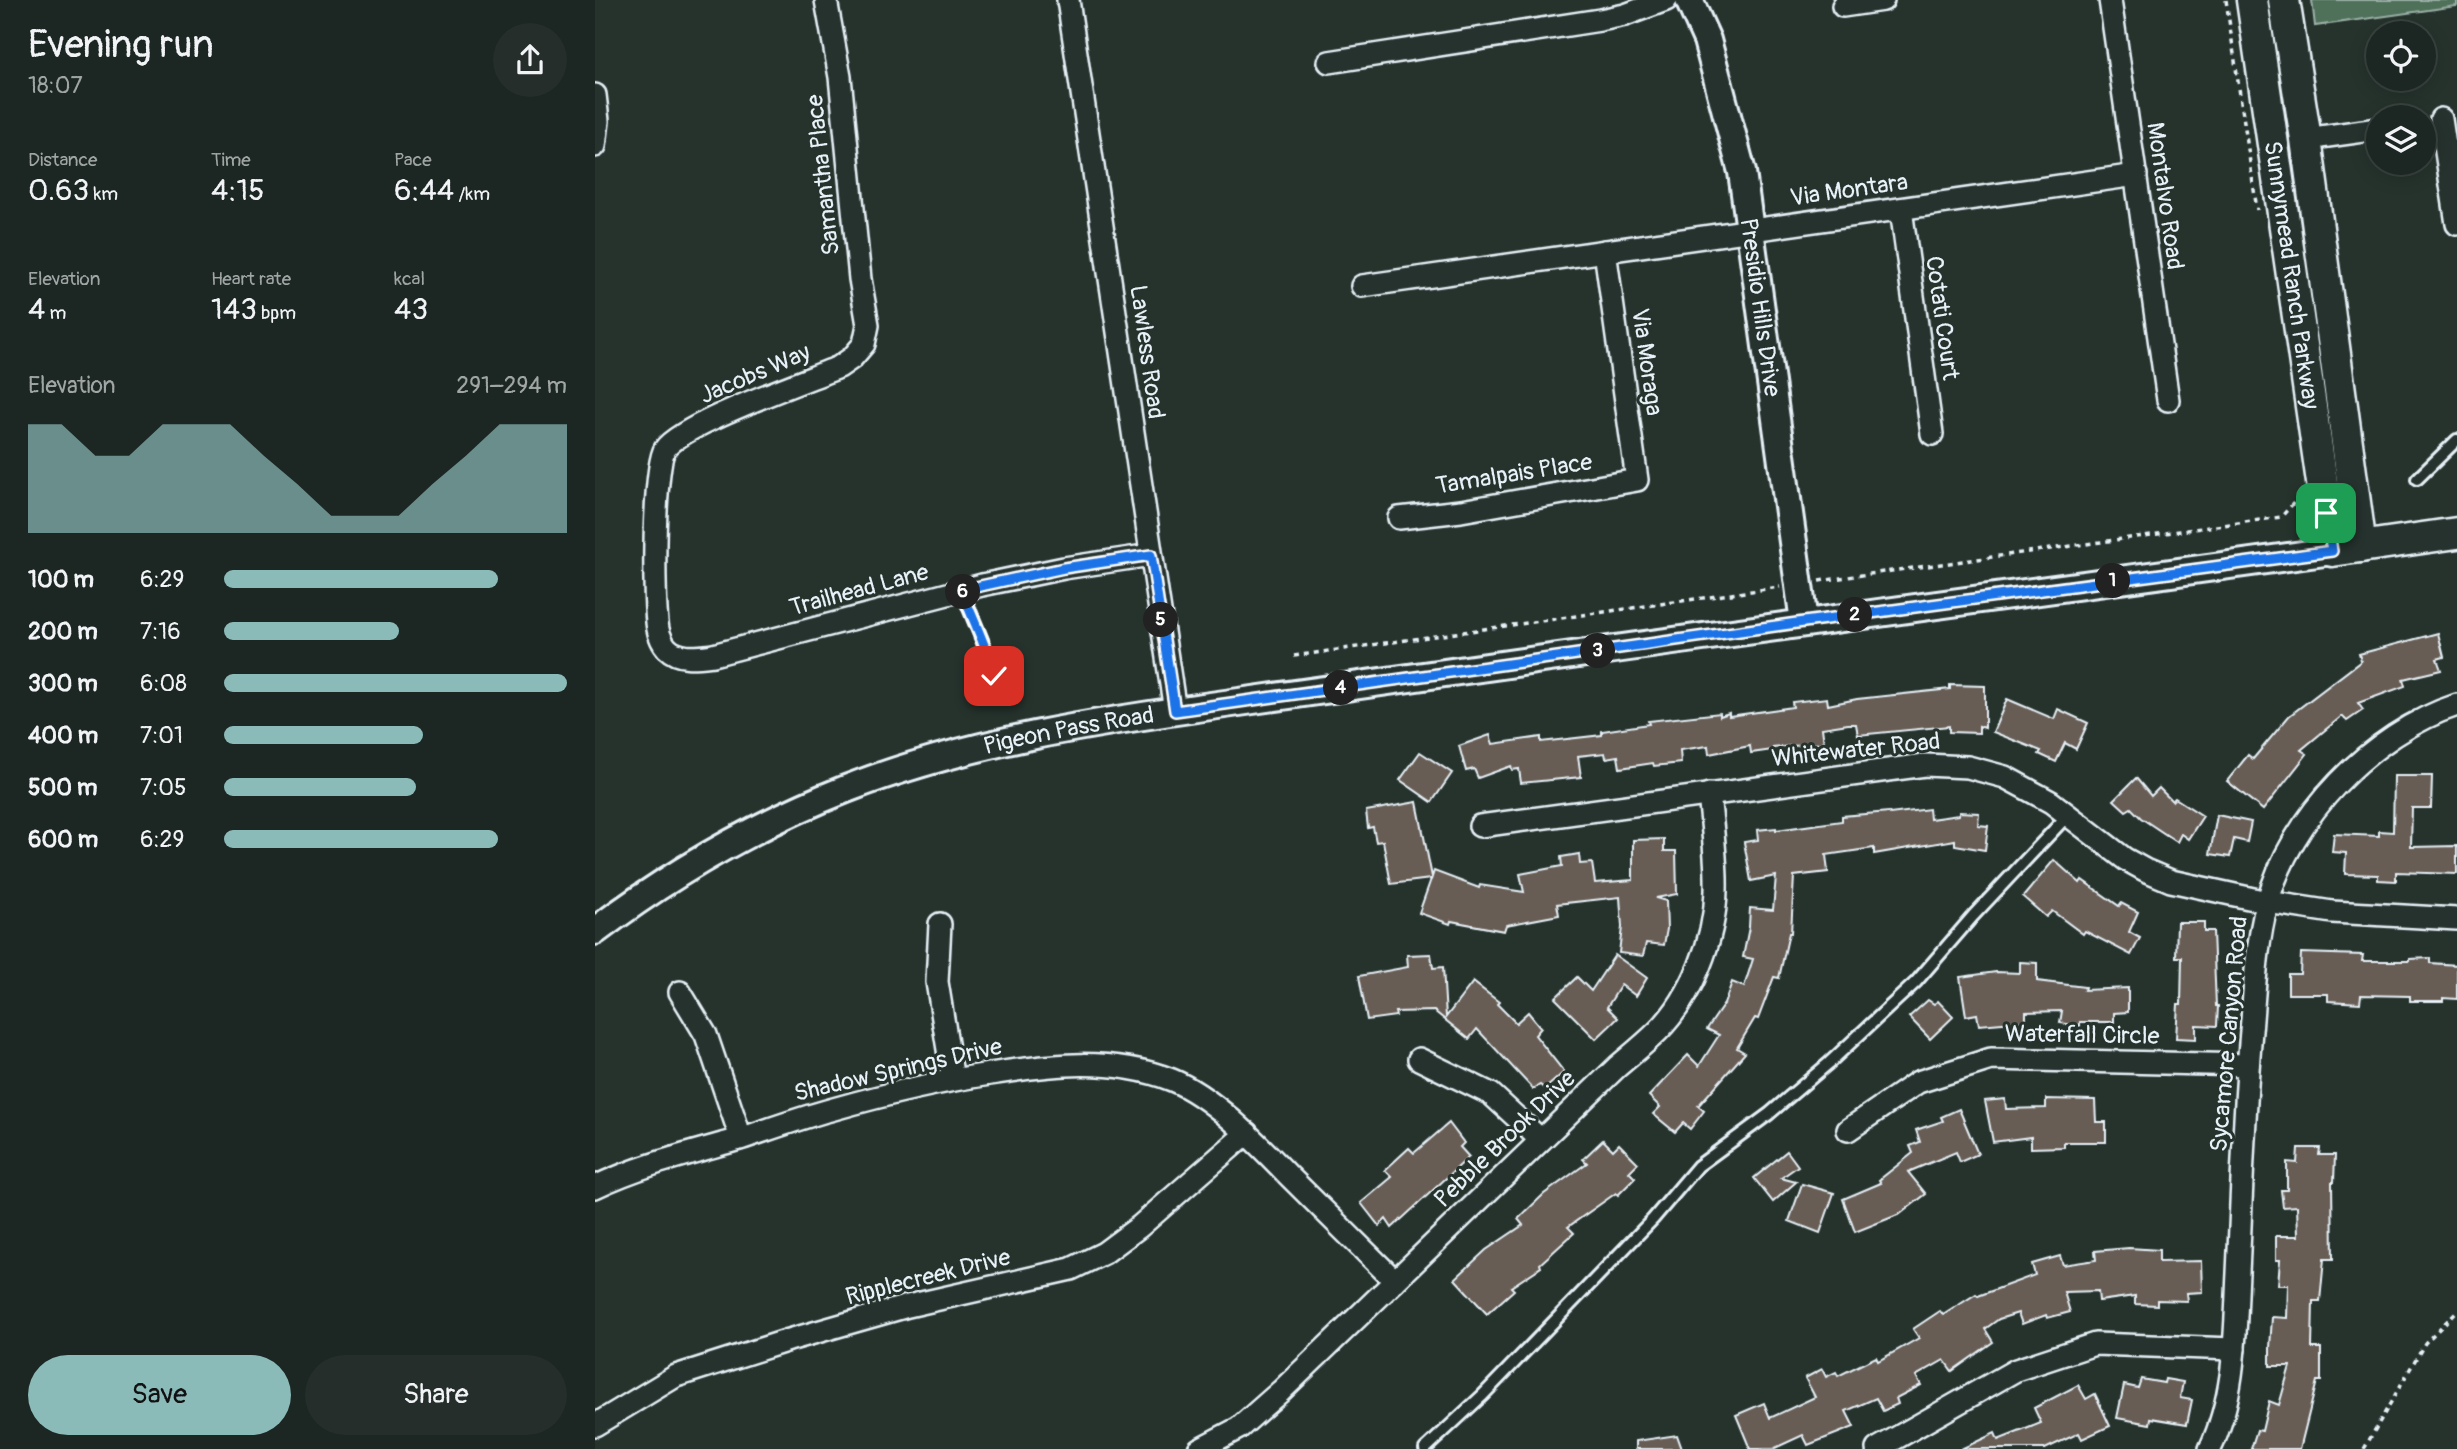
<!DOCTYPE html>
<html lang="en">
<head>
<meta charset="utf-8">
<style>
	body { margin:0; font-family:Pangolin,sans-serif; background:#252e2a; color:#f1f3f6; height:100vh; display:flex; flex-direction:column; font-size:26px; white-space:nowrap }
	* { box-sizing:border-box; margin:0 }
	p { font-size:23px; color:#a0a5a5 }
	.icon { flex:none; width:38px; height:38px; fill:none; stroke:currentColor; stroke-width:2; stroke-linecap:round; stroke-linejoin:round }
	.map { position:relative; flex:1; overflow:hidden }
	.drawer { display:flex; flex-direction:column; background:#1c2622; width:595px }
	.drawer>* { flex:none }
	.tools { position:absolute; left:1771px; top:21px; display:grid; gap:14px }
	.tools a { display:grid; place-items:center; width:70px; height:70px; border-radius:50%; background:#1c2622; box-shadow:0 4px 18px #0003,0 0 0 2px #3a4340; font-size:35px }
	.pin { position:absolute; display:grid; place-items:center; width:60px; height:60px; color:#fff; margin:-30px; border-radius:14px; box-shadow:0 4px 10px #0006 }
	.km { position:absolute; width:35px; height:35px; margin:-18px; border-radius:50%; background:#222; color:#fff; font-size:19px; line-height:35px; text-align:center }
	.round { display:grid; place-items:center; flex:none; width:74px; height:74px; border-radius:37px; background:#252e2a }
	.headline { display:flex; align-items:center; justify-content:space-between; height:119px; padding:0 28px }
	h1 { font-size:38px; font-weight:600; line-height:52px }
	.figures { display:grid; grid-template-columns:repeat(3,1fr); gap:10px; height:119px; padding:7px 28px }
	.figures div { display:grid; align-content:center }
	.figures b { font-size:30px; font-weight:600 }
	.figures small { font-size:19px; font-weight:400 }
	.figures p { font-size:19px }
	.chart { height:196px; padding:14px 28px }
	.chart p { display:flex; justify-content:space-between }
	.chart svg { width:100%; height:126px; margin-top:7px; fill:#8bbbb9; opacity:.7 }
	.button { display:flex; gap:14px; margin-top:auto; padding:14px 28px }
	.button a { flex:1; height:80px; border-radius:42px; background:#8bbbb9; color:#111; font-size:28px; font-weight:600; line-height:80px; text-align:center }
	.button a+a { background:#252e2a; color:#f1f3f6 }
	ul { padding:0 28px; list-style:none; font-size:23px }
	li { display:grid; grid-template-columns:112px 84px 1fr; align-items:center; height:52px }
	li i { height:18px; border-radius:9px; background:#8bbbb9 }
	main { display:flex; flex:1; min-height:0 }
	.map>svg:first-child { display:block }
	.green { fill:#50715a; stroke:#9cb1a9; stroke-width:2 }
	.building { fill:#685d54; stroke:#e8f1f8; stroke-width:2 }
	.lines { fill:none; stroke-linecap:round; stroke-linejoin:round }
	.service-casing { stroke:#e8f1f8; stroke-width:16 }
	.minor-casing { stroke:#e8f1f8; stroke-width:26 }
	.tertiary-casing { stroke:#e8f1f8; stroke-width:32 }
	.secondary-casing { stroke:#e8f1f8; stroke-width:35 }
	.path { stroke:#e8f1f8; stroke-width:3.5; stroke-dasharray:5 5; stroke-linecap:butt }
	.service { stroke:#26332d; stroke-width:10 }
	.minor { stroke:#26332d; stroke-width:21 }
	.tertiary { stroke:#26332d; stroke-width:26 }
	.secondary { stroke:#26332d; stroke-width:30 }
	.route-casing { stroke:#fff; stroke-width:14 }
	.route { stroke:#1a73e8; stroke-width:9 }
	.labels { text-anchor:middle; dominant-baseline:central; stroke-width:6; stroke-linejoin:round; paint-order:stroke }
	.street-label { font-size:24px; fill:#e8f1f8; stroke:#26332d }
</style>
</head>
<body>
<main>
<section class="drawer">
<div class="headline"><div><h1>Evening run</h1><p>18:07</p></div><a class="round"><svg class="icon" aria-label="share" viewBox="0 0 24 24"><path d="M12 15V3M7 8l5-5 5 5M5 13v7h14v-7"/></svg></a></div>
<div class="figures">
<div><p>Distance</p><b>0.63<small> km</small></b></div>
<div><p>Time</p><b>4:15</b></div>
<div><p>Pace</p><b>6:44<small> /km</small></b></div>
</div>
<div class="figures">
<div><p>Elevation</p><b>4<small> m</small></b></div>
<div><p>Heart rate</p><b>143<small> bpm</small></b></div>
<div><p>kcal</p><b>43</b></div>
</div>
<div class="chart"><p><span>Elevation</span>291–294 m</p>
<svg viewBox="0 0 160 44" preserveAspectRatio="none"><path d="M0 44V6L10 6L20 17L30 17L40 6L50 6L60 6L70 17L80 27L90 38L100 38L110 38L120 27L130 17L140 6L150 6L160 6V44z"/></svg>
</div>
<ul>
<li><b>100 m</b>6:29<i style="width:80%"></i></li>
<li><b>200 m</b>7:16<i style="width:51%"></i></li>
<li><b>300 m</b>6:08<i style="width:100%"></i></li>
<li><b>400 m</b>7:01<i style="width:58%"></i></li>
<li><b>500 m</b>7:05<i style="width:56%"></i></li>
<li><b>600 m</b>6:29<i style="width:80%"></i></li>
</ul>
<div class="button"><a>Save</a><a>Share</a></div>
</section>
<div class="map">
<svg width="1862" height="1449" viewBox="0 0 1862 1449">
	<rect width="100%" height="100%" fill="#26332d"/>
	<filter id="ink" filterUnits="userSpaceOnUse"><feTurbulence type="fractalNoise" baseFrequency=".0143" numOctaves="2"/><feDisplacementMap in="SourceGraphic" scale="14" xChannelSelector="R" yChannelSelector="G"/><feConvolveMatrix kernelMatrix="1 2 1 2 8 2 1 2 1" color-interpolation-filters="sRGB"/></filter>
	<g filter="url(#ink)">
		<path class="green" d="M1717 0H1862V6L1720 26Z"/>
		<g class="building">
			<path d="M1843 633 1849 657 1842 659 1846 670 1808 679 1810 686 1763 703 1768 710 1752 721 1747 716 1706 750 1712 754 1668 810 1632 781 1653 755 1658 759 1694 716 1766 661 1764 654Z"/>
			<path d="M1355 685 1390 686V728L1384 726V733L1354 732V726L1263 735 1261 724H1253L1227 728 1229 743 1178 748V750L1156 753 1155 746 1114 754 1113 746 1085 750 1086 763 1059 766 1058 763 1025 768 1023 756 1011 758 1010 753 983 756 986 777 926 783 924 769 917 770 916 766 883 778 879 769 871 771 864 746 895 735 898 744 946 737V742L1007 735V731L1054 724 1053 721 1125 713V716L1134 713V716L1198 707 1197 702 1232 698 1233 705 1262 699 1355 689Z"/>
			<path d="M1412 699 1459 719 1463 709 1493 723 1481 749 1470 743 1461 762 1444 754 1446 751 1398 732Z"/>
			<path d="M825 752 857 773 837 802 805 780Z"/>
			<path d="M1799 776H1837L1836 808H1817L1816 847 1862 846V874L1801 872V881L1783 880V875L1750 874 1751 853 1737 852 1739 834 1784 836V831L1798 832Z"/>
			<path d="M1541 778 1556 796 1564 788 1577 801 1580 798 1608 816 1593 839 1586 834 1582 842 1546 818 1536 808 1531 811 1519 800Z"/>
			<path d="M822 802 837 877 839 871 884 888 885 885 929 892 925 874 967 866 966 857 984 854 985 864 997 863 1000 883 1038 880V840L1069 839V851H1081L1082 894 1061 898 1071 901 1072 929 1069 945 1051 943 1048 956 1024 953 1027 927 1025 897 962 904 964 915 911 925 909 931 856 921 855 924 824 913 836 879 796 884 788 841 781 842 778 827 773 828 771 811Z"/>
			<path d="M1334 809 1335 819 1364 815V812L1384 813 1383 825 1393 826 1390 850 1360 845V840L1279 854V848L1231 855 1233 872 1199 876 1196 933H1194L1184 978 1179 977 1163 1019 1160 1018 1142 1048 1150 1053 1103 1106 1109 1111 1095 1129 1088 1123 1080 1132 1058 1114 1065 1107 1054 1096 1093 1055 1104 1066 1124 1035 1112 1029 1129 1004 1137 982 1149 987 1158 959 1148 957 1154 927 1155 908 1178 910 1181 876 1156 881 1149 842 1163 840 1162 830 1181 828V830L1247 821V816L1294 812 1295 814Z"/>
			<path d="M1622 815 1656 822 1652 842 1639 839 1635 857 1615 854Z"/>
			<path d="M1459 860 1485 883 1487 880 1524 906 1526 903 1543 912 1534 932 1545 938 1536 955 1490 931 1488 934 1457 911 1451 917 1428 897Z"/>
			<path d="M1582 922H1609V931H1618L1621 1006H1623L1622 1026 1601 1025V1039L1581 1038 1583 1004H1586L1587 957H1581Z"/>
			<path d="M1706 953 1768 955 1767 961H1815V959L1835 958V963L1862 965V999L1848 998V1001H1815V996L1766 995 1765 1003 1733 1001V994H1693V974H1705Z"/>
			<path d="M836 954 838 968 848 967 851 1017 878 982 904 1002 902 1004 921 1023 933 1012 946 1028 940 1035 969 1072 950 1089 945 1085 938 1089 882 1029 874 1039 839 1011 800 1012 801 1016 772 1020 764 976 813 967 812 955Z"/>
			<path d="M1020 955 1052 978 1041 996 1026 985 1012 1007 1023 1018 1001 1039 960 998 982 977 996 991Z"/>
			<path d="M1425 962 1442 963V981L1490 987 1489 990 1533 988V1012L1519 1013V1022H1485V1026L1465 1023 1467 1011 1431 1012V1021L1384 1025 1382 1014 1371 1016 1365 977 1401 972 1425 973Z"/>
			<path d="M1333 1000 1339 1004 1343 1001 1358 1017 1335 1039 1314 1017Z"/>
			<path d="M1410 1099 1411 1109 1451 1108V1099L1500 1100 1501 1122H1511V1142H1469V1147L1436 1148V1137L1398 1142 1390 1101Z"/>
			<path d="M1364 1109 1383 1154 1365 1162 1361 1152 1313 1172 1331 1194 1305 1214 1260 1232 1248 1199 1286 1183 1284 1180 1318 1153 1315 1146 1325 1142 1321 1130 1348 1121 1346 1117Z"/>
			<path d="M854 1123 869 1143 865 1147 874 1157 797 1228 791 1219 784 1226 766 1203 797 1177 790 1170 814 1148 819 1153Z"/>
			<path d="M1008 1140 1018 1150 1024 1144 1043 1163 1034 1172 1040 1178 1023 1195 1021 1193 973 1227 979 1233 945 1264 946 1267 916 1287 919 1290 892 1314 860 1279 891 1250 928 1225 923 1219 949 1194 992 1163 988 1159Z"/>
			<path d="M1703 1148H1725L1724 1155H1740L1739 1182H1737L1738 1259H1729L1725 1301H1718L1717 1348H1726V1381H1722L1705 1449H1656L1662 1430 1667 1431 1674 1401 1684 1405 1695 1366H1675V1348L1677 1317 1692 1318 1693 1285H1683L1685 1260H1681V1236H1703L1702 1206 1688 1207 1686 1190H1692V1162L1702 1163Z"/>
			<path d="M1192 1151 1203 1166 1186 1178 1201 1182 1178 1202 1159 1178Z"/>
			<path d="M1207 1184 1239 1193 1225 1233 1194 1221Z"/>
			<path d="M1534 1248 1564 1250V1262L1606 1261 1607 1292 1591 1293 1592 1301 1562 1300V1305L1540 1304V1296L1504 1301 1503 1291 1469 1292 1475 1312 1452 1318 1451 1315 1427 1324 1423 1313 1404 1319 1390 1329 1398 1342 1357 1371 1349 1360 1321 1376 1326 1385 1301 1398 1303 1404 1288 1411 1281 1398 1251 1411 1259 1427 1213 1445 1208 1435 1178 1449H1155L1141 1415 1169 1403 1175 1418 1220 1397 1210 1378 1227 1369 1231 1377 1241 1372 1243 1376 1281 1357 1283 1361 1324 1338 1318 1329 1345 1311 1348 1315 1381 1294 1383 1296 1440 1275 1437 1264 1465 1256 1468 1265 1501 1260 1500 1251Z"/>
			<path d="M1546 1379 1569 1383 1570 1379 1588 1382 1585 1398 1597 1400 1592 1424 1556 1418 1555 1424 1522 1418 1529 1385 1543 1388Z"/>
			<path d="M1483 1385 1491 1399 1500 1394 1515 1426 1487 1439 1484 1433 1450 1449H1366L1400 1433 1403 1440 1446 1423 1439 1408Z"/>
			<path d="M1082 1435 1087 1449H1041V1441Z"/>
		</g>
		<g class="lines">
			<g class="service-casing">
				<g id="service">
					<path d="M1822 479 1862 440"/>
					<path d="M367 590C377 619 392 646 399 676"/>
					<path d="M830 1449 888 1395 1058 1219 1103 1166 1174 1114 1234 1063 1321 982 1378 916 1473 815"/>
				</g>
			</g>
			<g class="minor-casing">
				<g id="minor">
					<path d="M231 0 245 77 265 279 273 325 269 344 257 358 244 367C210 381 87 424 70 449 58 467 58 604 63 629 64 635 68 644 72 648 84 660 102 657 118 655L387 585 469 568 556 555"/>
					<path d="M473 0 580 711"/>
					<path d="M1515 0 1573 400"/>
					<path d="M1248 6 1288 0"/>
					<path d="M734 62 1005 20 1030 15 1071 0"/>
					<path d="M0 95 3 121 0 146"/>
					<path d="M1846 119 1862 224"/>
					<path d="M1711 139 1783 129"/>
					<path d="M1306 209 1337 434"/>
					<path d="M767 286 1541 175"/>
					<path d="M804 518 866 511 1042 480 1010 251"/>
					<path d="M885 826 1330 765 1373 767 1410 777 1456 802 1530 859 1550 870 1576 881 1672 902 1737 912 1862 919"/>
					<path d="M345 924 342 982 358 1080"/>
					<path d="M85 992 111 1035 146 1138"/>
					<path d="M824 1059 896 1094 946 1140"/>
					<path d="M1253 1130 1323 1082 1396 1059 1653 1065"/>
					<path d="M0 1187C46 1165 96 1153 145 1139 175 1129 205 1118 235 1110 288 1095 341 1082 395 1074 457 1064 517 1057 577 1080 619 1097 664 1145 695 1177 730 1212 765 1246 800 1281"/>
					<path d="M0 1425 81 1376 194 1340 313 1306 476 1269 509 1253 544 1227 652 1133"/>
					<path d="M604 1449 644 1428 686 1391 1022 1067C1036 1055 1050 1044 1063 1031 1097 997 1120 939 1121 891 1122 859 1117 826 1114 794"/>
					<path d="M1282 1449 1421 1370 1500 1344 1639 1349"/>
					<path d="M1615 1449C1641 1395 1640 1332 1643 1273 1647 1188 1649 1104 1657 1020 1660 981 1662 942 1672 904 1695 817 1776 733 1862 705"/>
				</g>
			</g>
			<g class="tertiary-casing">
				<g id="tertiary">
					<path id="s1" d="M1094 0 1112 40 1147 172 1209 622"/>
					<path id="s2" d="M0 931C77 873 162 824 251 789 374 741 507 721 637 703 739 689 840 674 941 660 1206 623 1471 587 1737 551"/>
				</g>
			</g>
			<g class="secondary-casing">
				<g id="secondary">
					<path id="s3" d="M1657 0 1737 551 1862 533"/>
					<path d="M1689 0 1711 139 1766 547"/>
				</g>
			</g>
			<g class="path">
				<path d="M1631 0 1662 210"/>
				<path d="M1224 581 1686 517 1704 497V495"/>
				<path d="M699 656 1185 587"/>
				<path d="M1769 1449 1830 1343 1862 1311"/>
			</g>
			<use href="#service" class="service"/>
			<use href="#minor" class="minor"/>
			<use href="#tertiary" class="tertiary"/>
			<use href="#secondary" class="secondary"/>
		</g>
	</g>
	<g class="lines" filter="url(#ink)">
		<g class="route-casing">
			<path id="route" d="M399 676C392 646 377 619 367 590L469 568 556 555 580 711 1209 622 1737 551 1731 513"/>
		</g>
		<use href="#route" class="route"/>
	</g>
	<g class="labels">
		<g class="street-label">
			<text transform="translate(228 175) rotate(-96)">Samantha Place</text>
			<text transform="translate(1254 190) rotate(-8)">Via Montara</text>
			<text transform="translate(1570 196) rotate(82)">Montalvo Road</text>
			<text stroke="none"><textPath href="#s3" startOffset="278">Sunnymead Ranch Parkway</textPath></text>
			<text stroke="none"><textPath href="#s1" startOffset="317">Presidio Hills Drive</textPath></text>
			<text transform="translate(1347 318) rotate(82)">Cotati Court</text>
			<text transform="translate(552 352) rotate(82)">Lawless Road</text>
			<text transform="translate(1052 362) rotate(82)">Via Moraga</text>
			<text transform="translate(160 374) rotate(-23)">Jacobs Way</text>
			<text transform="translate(919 474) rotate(-9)">Tamalpais Place</text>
			<text transform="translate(264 590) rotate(-15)">Trailhead Lane</text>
			<text stroke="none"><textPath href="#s2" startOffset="520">Pigeon Pass Road</textPath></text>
			<text transform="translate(1261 750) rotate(-6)">Whitewater Road</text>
			<text transform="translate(1634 1034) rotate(-85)">Sycamore Canyon Road</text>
			<text transform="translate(1487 1035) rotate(1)">Waterfall Circle</text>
			<text transform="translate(303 1070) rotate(-13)">Shadow Springs Drive</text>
			<text transform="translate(910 1139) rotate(-44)">Pebble Brook Drive</text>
			<text transform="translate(333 1277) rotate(-14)">Ripplecreek Drive</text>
		</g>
	</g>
</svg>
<div class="tools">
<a><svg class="icon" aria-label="locate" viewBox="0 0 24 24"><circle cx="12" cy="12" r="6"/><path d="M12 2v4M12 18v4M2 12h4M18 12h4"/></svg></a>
<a><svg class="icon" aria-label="layers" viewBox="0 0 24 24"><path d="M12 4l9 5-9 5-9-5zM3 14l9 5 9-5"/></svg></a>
</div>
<div class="pin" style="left:1731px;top:513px;background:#1e9e55"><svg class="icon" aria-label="arrive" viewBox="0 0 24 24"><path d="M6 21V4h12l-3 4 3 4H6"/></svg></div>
<div class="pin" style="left:399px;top:676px;background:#d93025"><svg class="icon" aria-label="check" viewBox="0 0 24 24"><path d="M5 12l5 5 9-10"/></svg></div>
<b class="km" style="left:1518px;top:581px">1</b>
<b class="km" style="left:1260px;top:615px">2</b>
<b class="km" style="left:1003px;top:651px">3</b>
<b class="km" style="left:746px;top:688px">4</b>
<b class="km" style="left:566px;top:620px">5</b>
<b class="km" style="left:368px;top:592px">6</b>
</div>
</main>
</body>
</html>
